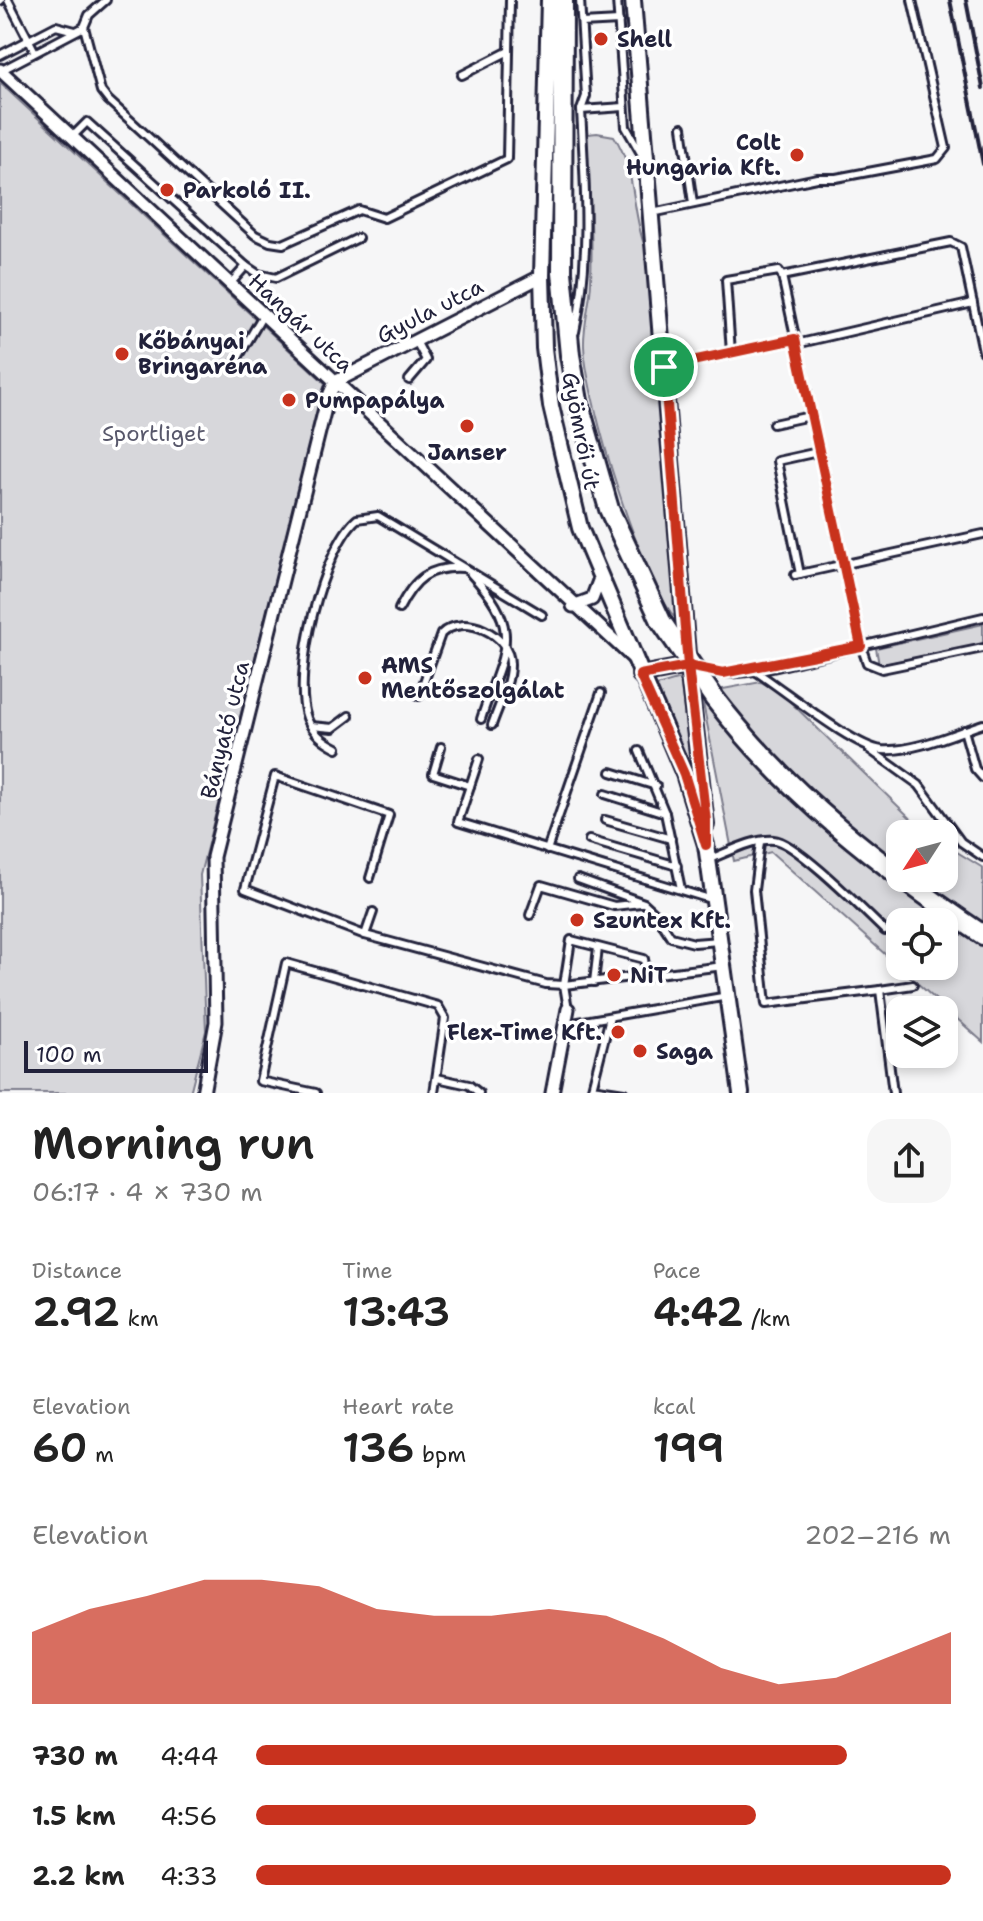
<!DOCTYPE html>
<html lang="en">
<head>
<meta charset="utf-8">
<style>
	body { margin:0; font-family:"Shantell Sans",sans-serif; background:#f6f6f6; color:#222; height:100vh; display:flex; flex-direction:column; font-size:30px; white-space:nowrap }
	* { box-sizing:border-box; margin:0 }
	p { font-size:26px; color:#767676 }
	.icon { flex:none; width:44px; height:44px; fill:none; stroke:currentColor; stroke-width:2; stroke-linecap:round; stroke-linejoin:round }
	.map { position:relative; height:1093px; overflow:hidden }
	.panel { display:flex; flex-direction:column; background:#fff; flex:1 }
	.panel>* { flex:none }
	.needle { width:52px; rotate:234deg }
	.fabs { position:absolute; left:886px; top:820px; display:grid; gap:16px }
	.fabs a { display:grid; place-items:center; width:72px; height:72px; border-radius:16px; background:#fff; box-shadow:0 4px 12px #0003; font-size:40px }
	.scale { position:absolute; left:24px; bottom:20px; width:184px; box-sizing:border-box; padding-left:8px; border:4px solid #22223b; border-top:0; font-size:22px; line-height:28px; white-space:nowrap; color:#22223b; -webkit-text-stroke:6px #fff; paint-order:stroke }
	.pin { position:absolute; display:grid; place-items:center; width:68px; height:68px; color:#fff; margin:-34px; border:4px solid #fff; border-radius:50%; box-shadow:0 2px 8px #0007 }
	.round { display:grid; place-items:center; flex:none; width:84px; height:84px; border-radius:24px; background:#f6f6f6 }
	.head { display:flex; align-items:center; justify-content:space-between; height:136px; padding:0 32px }
	h1 { font-size:44px; font-weight:600; line-height:60px }
	.metrics { display:grid; grid-template-columns:repeat(3,1fr); gap:12px; height:136px; padding:8px 32px }
	.metrics div { display:grid; align-content:center }
	.metrics b { font-size:40px; font-weight:600 }
	.metrics small { font-size:22px; font-weight:400 }
	.metrics p { font-size:22px }
	.chart { height:224px; padding:16px 32px }
	.chart p { display:flex; justify-content:space-between }
	.chart svg { width:100%; height:144px; margin-top:8px; fill:#c8321e; opacity:.7 }
	ul { padding:0 32px; list-style:none; font-size:26px }
	li { display:grid; grid-template-columns:128px 96px 1fr; align-items:center; height:60px }
	li i { height:20px; border-radius:10px; background:#c8321e }
	.map>svg:first-child { display:block }
	.green { fill:#d7d7db; stroke:#7c7c8b; stroke-width:2; fill-rule:evenodd }
	.lines { fill:none; stroke-linecap:round; stroke-linejoin:round }
	.service-casing { stroke:#22223b; stroke-width:12 }
	.minor-casing { stroke:#22223b; stroke-width:17 }
	.tertiary-casing { stroke:#22223b; stroke-width:20 }
	.primary-casing { stroke:#22223b; stroke-width:24 }
	.service { stroke:#fff; stroke-width:6 }
	.minor { stroke:#fff; stroke-width:11 }
	.tertiary { stroke:#fff; stroke-width:14 }
	.primary { stroke:#fff; stroke-width:18 }
	.rail { stroke:#22223b; stroke-width:4 }
	.primary-bridge-casing { stroke:#22223b; stroke-width:24; stroke-linecap:butt }
	.primary-bridge { stroke:#fff; stroke-width:18 }
	.route-casing { stroke:#fff; stroke-width:16 }
	.route { stroke:#c8321e; stroke-width:10 }
	.poi-dot { fill:#c8321e; stroke:#fff; stroke-width:3 }
	.labels { text-anchor:middle; dominant-baseline:central; stroke-width:7; stroke-linejoin:round; paint-order:stroke }
	.poi-label { font-size:22px; font-weight:bold; fill:#22223b; stroke:#fff; text-anchor:start }
	.street-label { font-size:22px; fill:#22223b; stroke:#fff }
	.park-label { font-size:22px; fill:#58586b; stroke:#fff }
</style>
</head>
<body>
<div class="map">
<svg width="983" height="1093" viewBox="0 0 983 1093">
	<rect width="100%" height="100%" fill="#f6f6f7"/>
	<filter id="ink" filterUnits="userSpaceOnUse"><feTurbulence type="fractalNoise" baseFrequency=".0125" numOctaves="2"/><feDisplacementMap in="SourceGraphic" scale="16" xChannelSelector="R" yChannelSelector="G"/><feConvolveMatrix kernelMatrix="1 2 1 2 8 2 1 2 1" color-interpolation-filters="sRGB"/></filter>
	<g filter="url(#ink)">
		<g class="green">
			<path d="M0 83 325 383 200 875 206 1031 190 1093H0Z"/>
			<path d="M597 133 614 136C637 171 631 210 645 247L678 621C642 586 586 399 584 346 583 324 591 302 591 280 593 232 590 186 586 139L588 134Z"/>
			<path d="M983 624V644L879 665 876 648Z"/>
			<path d="M680 679 691 763 689 768 664 703 653 687Z"/>
			<path d="M761 682 782 694 927 834H900V878H944V844L983 868V1042L771 852 734 861 701 693ZM900 922H944V966H900Z"/>
		</g>
		<g class="lines">
			<g class="service-casing">
				<g id="service">
					<path d="M8 0 35 52"/>
					<path d="M617 0 626 127 642 155"/>
					<path d="M0 1 1 0"/>
					<path d="M582 23 619 21"/>
					<path d="M84 27 101 91 108 100 255 235 270 242 283 244 359 210 384 218 507 159 510 0"/>
					<path d="M0 55 56 26 75 31"/>
					<path d="M2 70 84 27 89 15 106 0"/>
					<path d="M462 75 509 51"/>
					<path d="M581 110 624 107"/>
					<path d="M682 127 693 203"/>
					<path d="M72 137 87 122 246 266 258 274 276 278 358 238"/>
					<path d="M652 213 817 178H836L937 159 946 148 912 0"/>
					<path d="M230 284 246 266"/>
					<path d="M575 332C591 259 585 184 581 110L586 96 580 0"/>
					<path d="M796 344 973 303"/>
					<path d="M731 353 726 280 779 271 782 276"/>
					<path d="M666 367 795 339"/>
					<path d="M232 368 263 315"/>
					<path d="M409 380 426 360 416 341"/>
					<path d="M773 424 810 416"/>
					<path d="M471 574C526 632 503 651 481 719"/>
					<path d="M800 574 777 461 818 452"/>
					<path d="M795 575 983 534"/>
					<path d="M399 609C414 579 429 566 463 568"/>
					<path d="M983 617 861 646 867 663 882 669 983 648"/>
					<path d="M752 669C781 687 853 747 882 750 914 752 953 734 983 724"/>
					<path d="M700 670C743 683 817 655 861 646L782 276 951 242 961 247 983 351"/>
					<path d="M419 696 441 634C463 612 511 634 510 665 510 684 498 707 492 725"/>
					<path d="M311 726 333 728 349 716"/>
					<path d="M964 730 975 769 983 778"/>
					<path d="M441 747 433 774 470 786"/>
					<path d="M337 748C323 741 313 733 307 718 291 675 323 548 357 519L378 516 542 615"/>
					<path d="M869 749 919 785 961 842 983 857"/>
					<path d="M639 751 665 813 681 889"/>
					<path d="M479 759 458 822 713 900"/>
					<path d="M611 772 656 786"/>
					<path d="M605 794 665 813"/>
					<path d="M605 820 671 839"/>
					<path d="M589 840 677 866"/>
					<path d="M760 842 754 890 766 1004 880 990 893 1093"/>
					<path d="M547 850 601 693"/>
					<path d="M708 860C727 853 753 838 774 840 795 841 866 913 885 931"/>
					<path d="M370 878 389 815 275 776 245 889 365 935 546 984 564 985 724 966"/>
					<path d="M578 879 644 903 656 914 671 937 694 943 719 941"/>
					<path d="M530 915 541 885 614 906 641 903"/>
					<path d="M365 935 373 912"/>
					<path d="M594 982 598 948"/>
					<path d="M880 990 913 985"/>
					<path d="M568 1009 564 985 571 940 644 959 647 977"/>
					<path d="M610 1017 592 1088 624 1093"/>
					<path d="M567 1024 728 996"/>
					<path d="M437 1078 469 1085 479 1093"/>
					<path d="M316 1093 260 1081 286 963 438 1006 445 1018 434 1093"/>
				</g>
			</g>
			<g class="minor-casing">
				<g id="minor">
					<path d="M0 70 633 658"/>
					<path d="M335 382 542 276"/>
					<path d="M573 606 592 599 599 581"/>
					<path d="M203 1093 216 1022 213 857 327 400 335 382"/>
					<path d="M552 1093 568 1009"/>
				</g>
			</g>
			<g class="tertiary-casing">
				<g id="tertiary">
					<path d="M549 0 542 276 544 348 551 406 580 528 684 774 706 845 741 1093"/>
					<path d="M633 0 688 666 706 825"/>
					<path d="M640 675 688 666"/>
				</g>
			</g>
			<g class="primary-casing">
				<g id="primary">
					<path d="M563 0 562 272 570 355 578 401 609 509 661 621"/>
					<path d="M714 698C788 795 882 867 983 935"/>
				</g>
			</g>
			<use href="#service" class="service"/>
			<use href="#minor" class="minor"/>
			<use href="#tertiary" class="tertiary"/>
			<use href="#primary" class="primary"/>
			<g class="rail">
				<path d="M950 0 983 164"/>
				<path d="M966 0 983 88"/>
			</g>
			<g class="primary-bridge-casing">
				<path id="primary-bridge" d="M661 621 714 698"/>
			</g>
			<use href="#primary-bridge" class="primary-bridge"/>
		</g>
	</g>
	<g class="lines" filter="url(#ink)">
		<g class="route-casing">
			<path id="route" d="M664 367 688 666 706 821V845L684 774 640 675 688 666 723 673 861 646 795 339 664 367"/>
		</g>
		<use href="#route" class="route"/>
	</g>
	<g class="poi-dot">
		<circle cx="601" cy="39" r="8"/>
		<circle cx="797" cy="155" r="8"/>
		<circle cx="167" cy="190" r="8"/>
		<circle cx="122" cy="354" r="8"/>
		<circle cx="289" cy="400" r="8"/>
		<circle cx="467" cy="426" r="8"/>
		<circle cx="365" cy="678" r="8"/>
		<circle cx="577" cy="920" r="8"/>
		<circle cx="614" cy="975" r="8"/>
		<circle cx="618" cy="1032" r="8"/>
		<circle cx="640" cy="1051" r="8"/>
	</g>
	<g class="labels">
		<g class="poi-label">
			<text x="617" y="39">Shell</text>
			<text x="781" y="142" text-anchor="end">Colt<tspan x="781" dy="25">Hungaria Kft.</tspan></text>
			<text x="183" y="190">Parkoló II.</text>
			<text x="138" y="341">Kőbányai<tspan x="138" dy="25">Bringaréna</tspan></text>
			<text x="305" y="400">Pumpapálya</text>
			<text x="467" y="452" text-anchor="middle">Janser</text>
			<text x="381" y="665">AMS<tspan x="381" dy="25">Mentőszolgálat</tspan></text>
			<text x="593" y="920">Szuntex Kft.</text>
			<text x="630" y="975">NiT</text>
			<text x="602" y="1032" text-anchor="end">Flex-Time Kft.</text>
			<text x="656" y="1051">Saga</text>
		</g>
		<g class="street-label">
			<text transform="translate(430 311) rotate(-27)">Gyula utca</text>
			<text transform="translate(301 323) rotate(43)">Hangár utca</text>
			<text transform="translate(581 431) rotate(79)">Gyömrői út</text>
			<text transform="translate(225 730) rotate(-76)">Bányató utca</text>
		</g>
		<g class="park-label">
			<text x="154" y="433">Sportliget</text>
		</g>
	</g>
</svg>
<div class="fabs">
<a><svg class="needle" viewBox="-14 -14 28 28"><path d="M0-13l5 13h-10z" fill="#e53935"/><path d="M0 13l5-13h-10z" fill="#767676"/></svg></a>
<a><svg class="icon" aria-label="locate" viewBox="0 0 24 24"><circle cx="12" cy="12" r="6"/><path d="M12 2v4M12 18v4M2 12h4M18 12h4"/></svg></a>
<a><svg class="icon" aria-label="layers" viewBox="0 0 24 24"><path d="M12 4l9 5-9 5-9-5zM3 14l9 5 9-5"/></svg></a>
</div>
<div class="scale">100 m</div>
<div class="pin" style="left:664px;top:367px;background:#1e9e55"><svg class="icon" aria-label="arrive" viewBox="0 0 24 24"><path d="M6 21V4h12l-3 4 3 4H6"/></svg></div>
</div>
<section class="panel">
<div class="head"><div><h1>Morning run</h1><p>06:17 · 4 × 730 m</p></div><a class="round"><svg class="icon" aria-label="share" viewBox="0 0 24 24"><path d="M12 15V3M7 8l5-5 5 5M5 13v7h14v-7"/></svg></a></div>
<div class="metrics">
<div><p>Distance</p><b>2.92<small> km</small></b></div>
<div><p>Time</p><b>13:43</b></div>
<div><p>Pace</p><b>4:42<small> /km</small></b></div>
</div>
<div class="metrics">
<div><p>Elevation</p><b>60<small> m</small></b></div>
<div><p>Heart rate</p><b>136<small> bpm</small></b></div>
<div><p>kcal</p><b>199</b></div>
</div>
<div class="chart"><p><span>Elevation</span>202–216 m</p>
<svg viewBox="0 0 160 44" preserveAspectRatio="none"><path d="M0 44V22L10 15L20 11L30 6L40 6L50 8L60 15L70 17L80 17L90 15L100 17L110 24L120 33L130 38L140 36L150 29L160 22V44z"/></svg>
</div>
<ul>
<li><b>730 m</b>4:44<i style="width:85%"></i></li>
<li><b>1.5 km</b>4:56<i style="width:72%"></i></li>
<li><b>2.2 km</b>4:33<i style="width:100%"></i></li>
</ul>
</section>
</body>
</html>
